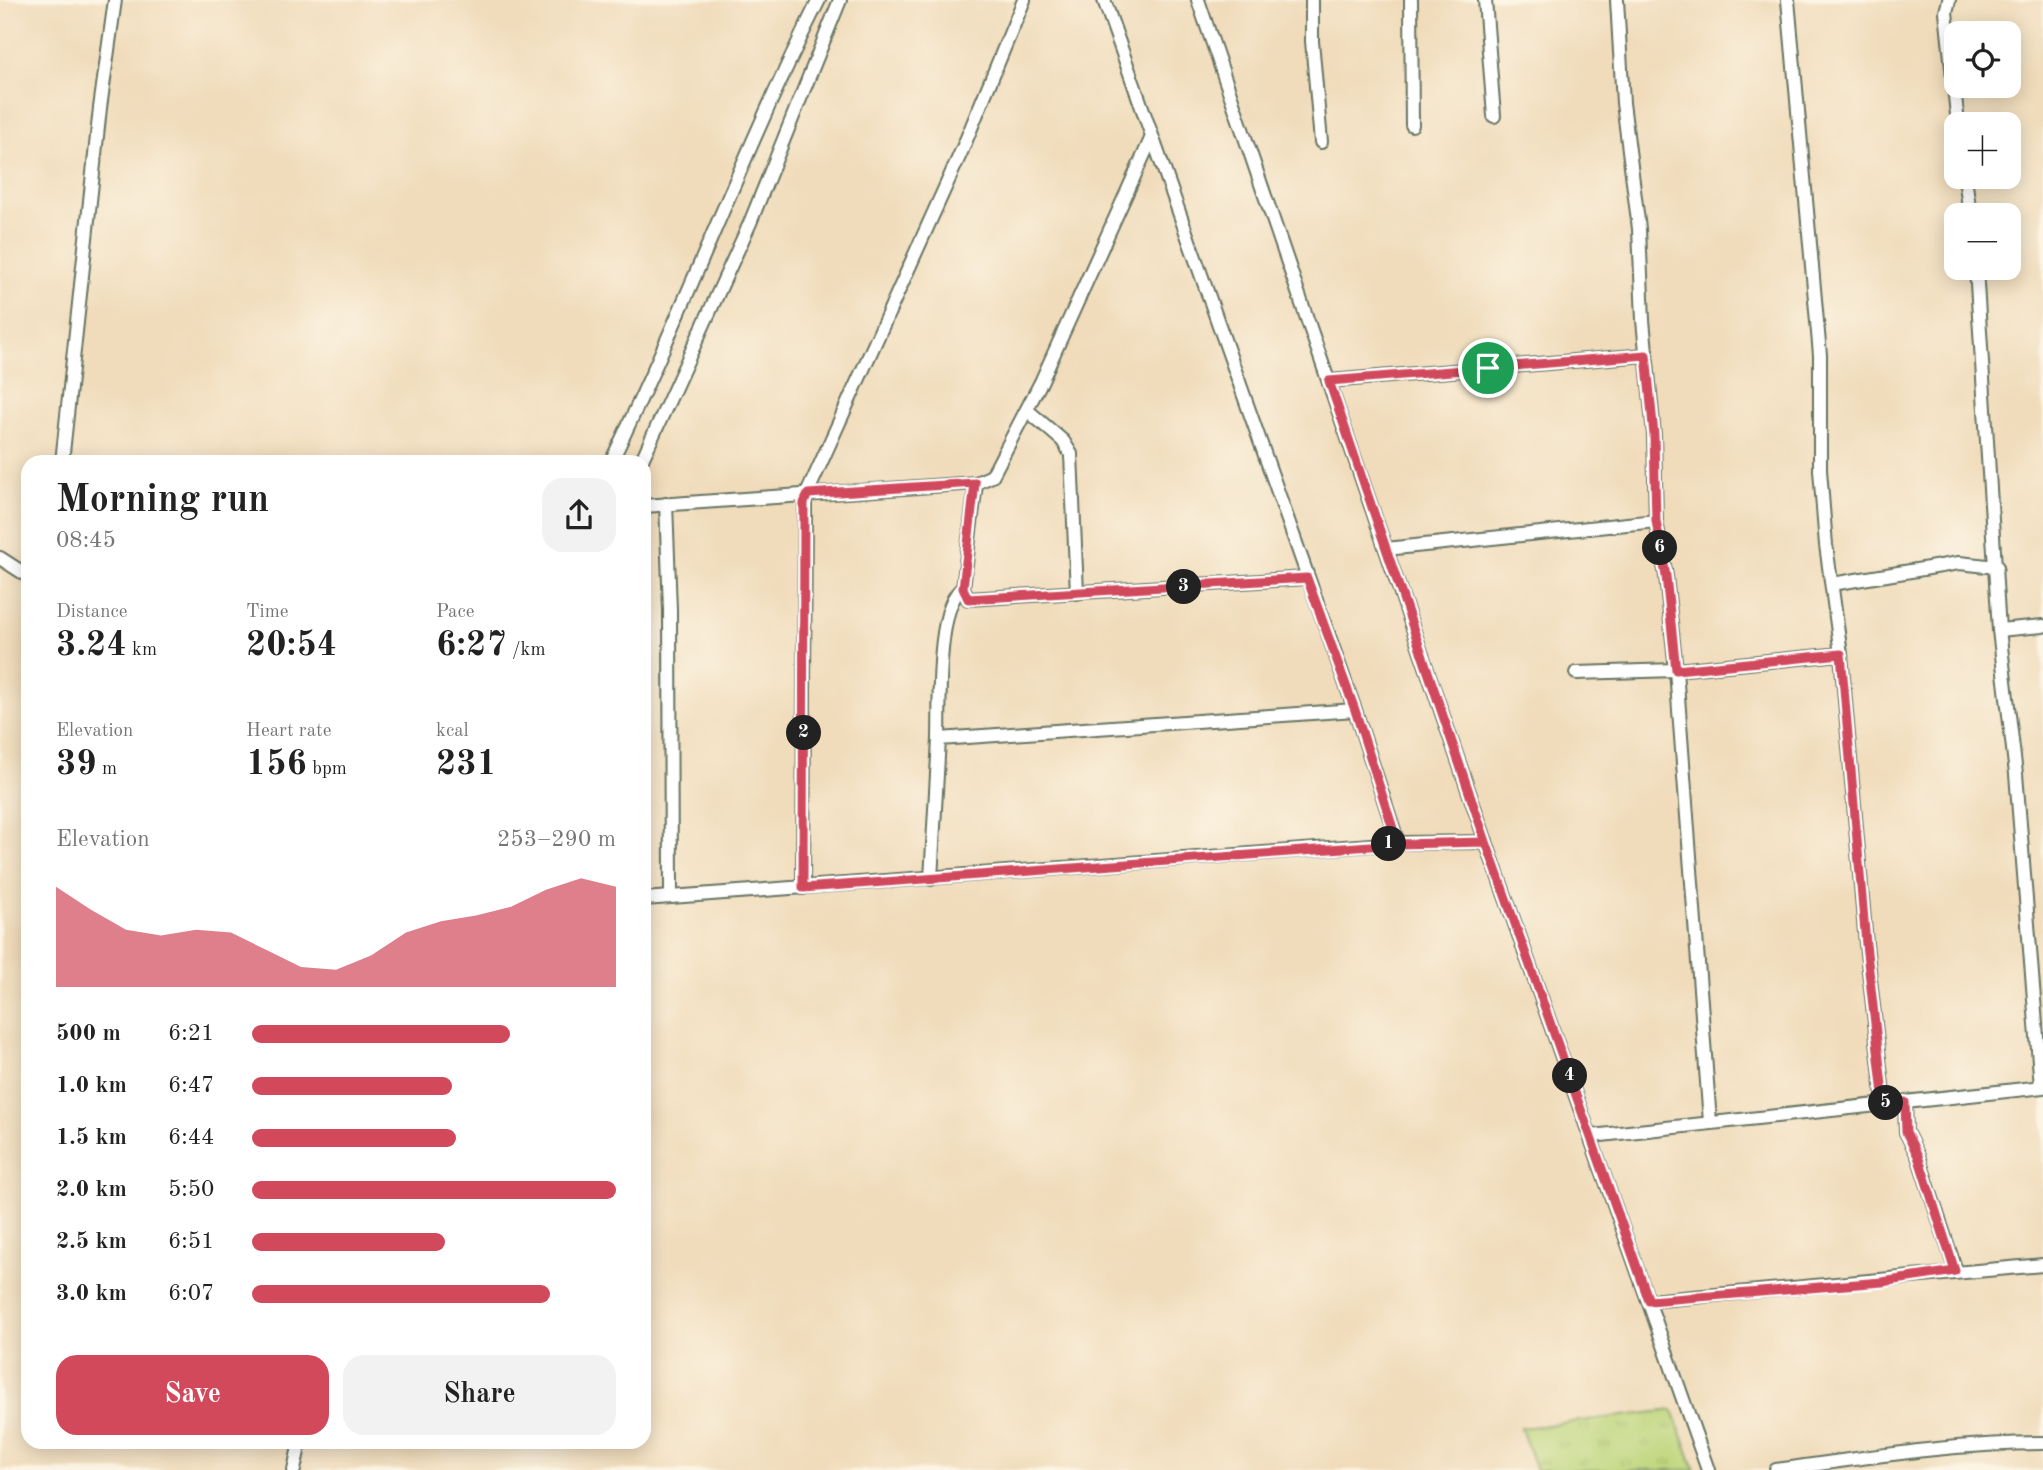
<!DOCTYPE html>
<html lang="en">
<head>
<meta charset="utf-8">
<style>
	body { margin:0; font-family:"Old Standard TT",serif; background:#f2f2f2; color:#222; height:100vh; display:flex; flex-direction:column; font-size:26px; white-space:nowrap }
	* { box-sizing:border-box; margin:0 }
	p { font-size:23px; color:#767676 }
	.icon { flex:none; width:38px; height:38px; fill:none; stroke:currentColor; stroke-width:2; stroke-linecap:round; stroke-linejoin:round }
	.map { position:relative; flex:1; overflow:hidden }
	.drawer { position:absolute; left:21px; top:455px; width:630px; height:994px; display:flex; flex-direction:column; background:#fff; border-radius:21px; box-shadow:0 4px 18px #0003 }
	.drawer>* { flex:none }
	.buttons { position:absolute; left:1944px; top:21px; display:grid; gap:14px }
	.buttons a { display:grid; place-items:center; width:77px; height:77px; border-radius:14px; background:#fff; box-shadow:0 4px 18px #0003; font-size:35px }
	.pin { position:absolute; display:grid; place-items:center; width:60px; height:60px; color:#fff; margin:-30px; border:4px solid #fff; border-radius:50%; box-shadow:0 2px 7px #0007 }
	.km { position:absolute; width:35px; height:35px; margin:-18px; border-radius:50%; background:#222; color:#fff; font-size:19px; line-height:35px; text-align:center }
	.round { display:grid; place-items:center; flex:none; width:74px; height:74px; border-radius:21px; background:#f2f2f2 }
	.headline { display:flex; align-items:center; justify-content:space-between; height:119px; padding:0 35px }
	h1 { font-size:38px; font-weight:600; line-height:52px }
	.figures { display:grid; grid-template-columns:repeat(3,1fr); gap:10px; height:119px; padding:7px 35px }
	.figures div { display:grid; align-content:center }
	.figures b { font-size:35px; font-weight:600 }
	.figures small { font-size:19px; font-weight:400 }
	.figures p { font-size:19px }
	.chart { height:196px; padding:14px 35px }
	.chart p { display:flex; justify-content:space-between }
	.chart svg { width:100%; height:126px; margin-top:7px; fill:#d1495b; opacity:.7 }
	.cta { display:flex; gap:14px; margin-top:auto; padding:14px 35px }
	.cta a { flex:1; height:80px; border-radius:21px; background:#d1495b; color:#fff; font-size:28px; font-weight:600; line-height:80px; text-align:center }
	.cta a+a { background:#f2f2f2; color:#222 }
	ul { padding:0 35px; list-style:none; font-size:23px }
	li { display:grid; grid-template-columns:112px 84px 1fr; align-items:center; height:52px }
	li i { height:18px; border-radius:9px; background:#d1495b }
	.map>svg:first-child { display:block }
	.grass { fill:url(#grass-tufts); stroke:#6e8957; stroke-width:2 }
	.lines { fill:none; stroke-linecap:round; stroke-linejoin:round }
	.minor-casing { stroke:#687463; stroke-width:16 }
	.minor { stroke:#fff; stroke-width:12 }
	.route-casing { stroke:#fff; stroke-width:14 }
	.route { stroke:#d1495b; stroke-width:9 }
</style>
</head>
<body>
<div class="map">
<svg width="2043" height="1470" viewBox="0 0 2043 1470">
	<defs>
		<pattern id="grass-tufts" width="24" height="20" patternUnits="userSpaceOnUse" patternTransform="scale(1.75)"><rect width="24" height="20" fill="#bdd57a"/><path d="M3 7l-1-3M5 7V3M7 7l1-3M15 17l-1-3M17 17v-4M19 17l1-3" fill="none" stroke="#a2b86a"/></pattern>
	</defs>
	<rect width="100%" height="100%" fill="#fcf5e5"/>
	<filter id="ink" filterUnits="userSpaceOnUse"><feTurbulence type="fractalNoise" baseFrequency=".0143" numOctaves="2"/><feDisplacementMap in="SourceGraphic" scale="14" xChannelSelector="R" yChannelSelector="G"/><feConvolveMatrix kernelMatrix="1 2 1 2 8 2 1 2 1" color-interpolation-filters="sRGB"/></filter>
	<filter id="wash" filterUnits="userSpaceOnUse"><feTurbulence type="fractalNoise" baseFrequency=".00686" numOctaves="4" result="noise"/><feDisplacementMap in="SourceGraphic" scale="28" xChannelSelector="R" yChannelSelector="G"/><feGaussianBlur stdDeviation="1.57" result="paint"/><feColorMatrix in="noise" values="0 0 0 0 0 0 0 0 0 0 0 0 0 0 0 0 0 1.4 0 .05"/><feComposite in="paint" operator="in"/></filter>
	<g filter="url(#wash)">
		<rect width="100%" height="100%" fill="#f0dbba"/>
		<path class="grass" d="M1673 1410 1695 1470H1536L1521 1428Z"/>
	</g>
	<g filter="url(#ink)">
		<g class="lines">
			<g class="minor-casing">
				<g id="minor">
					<path d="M1104 0 1355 710 1398 843"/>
					<path d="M1198 0 1486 842 1708 1470"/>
					<path d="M1312 0V41L1321 142"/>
					<path d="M1411 0 1412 125"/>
					<path d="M1485 0 1494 116"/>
					<path d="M1617 0 1623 103 1639 229 1643 320 1654 435 1656 521 1666 576 1676 670 1710 1122"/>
					<path d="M1788 0 1820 355V470L1826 545 1841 654 1866 944 1884 1103"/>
					<path d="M1949 0 1946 12 1958 124"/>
					<path d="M1965 177 1970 215"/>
					<path d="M1976 268 1999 630 2016 774 2041 1087"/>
					<path d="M1329 381 1646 355"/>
					<path d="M1027 410 1063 441 1071 454 1077 593"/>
					<path d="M62 462 100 108 115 0"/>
					<path d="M611 462C685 310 743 151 819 0"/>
					<path d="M641 462 750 223 840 0"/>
					<path d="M976 483 963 588 968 599 1307 578"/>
					<path d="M666 504 670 610 671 896"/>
					<path d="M644 506 976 483 992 476 1041 382 1151 139"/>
					<path d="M1386 549 1656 521"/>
					<path d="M0 558 28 576"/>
					<path d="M1832 584 1959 563 1997 567"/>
					<path d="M1999 630 2043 626"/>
					<path d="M1576 673 1676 670 1841 654"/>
					<path d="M939 739C940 708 936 603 963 588"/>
					<path d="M931 879 939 739 1355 710"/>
					<path d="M803 888 805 498 962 150 1024 0"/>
					<path d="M644 899 1398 843 1486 842"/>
					<path d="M1905 1102 1906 1132 1918 1156 1956 1271"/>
					<path d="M1592 1136 2043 1087"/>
					<path d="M1649 1301 2043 1265"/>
					<path d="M294 1470 300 1442"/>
					<path d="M1776 1470C1864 1458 1953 1443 2043 1443"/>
				</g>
			</g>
			<use href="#minor" class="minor"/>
		</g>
	</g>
	<g class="lines" filter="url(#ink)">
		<g class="route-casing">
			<path id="route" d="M1488 368 1329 381 1486 842 1398 844 803 888 804 503 808 494 975 483 963 588 968 599 1307 578 1355 710 1398 844 1486 842 1649 1301 1882 1282 1955 1271 1918 1156 1906 1132 1905 1102 1884 1103 1866 944 1841 654 1676 670 1666 576 1656 521 1654 435 1646 355 1488 368"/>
		</g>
		<use href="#route" class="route"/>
	</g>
</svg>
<div class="buttons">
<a><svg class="icon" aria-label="locate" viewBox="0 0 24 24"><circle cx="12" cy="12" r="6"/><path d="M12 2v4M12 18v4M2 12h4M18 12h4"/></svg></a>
<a>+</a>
<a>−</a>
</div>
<div class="pin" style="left:1488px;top:368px;background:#1e9e55"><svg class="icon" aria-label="arrive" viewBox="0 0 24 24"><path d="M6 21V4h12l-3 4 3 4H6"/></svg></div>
<b class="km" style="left:1389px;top:844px">1</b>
<b class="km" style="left:804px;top:733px">2</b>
<b class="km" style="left:1184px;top:587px">3</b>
<b class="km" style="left:1570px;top:1076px">4</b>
<b class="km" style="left:1886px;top:1103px">5</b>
<b class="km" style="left:1660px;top:548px">6</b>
<section class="drawer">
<div class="headline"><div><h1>Morning run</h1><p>08:45</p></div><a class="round"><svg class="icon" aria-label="share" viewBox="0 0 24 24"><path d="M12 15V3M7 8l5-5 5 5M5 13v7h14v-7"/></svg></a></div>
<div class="figures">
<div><p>Distance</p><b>3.24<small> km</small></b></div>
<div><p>Time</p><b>20:54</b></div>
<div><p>Pace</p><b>6:27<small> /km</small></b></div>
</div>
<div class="figures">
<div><p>Elevation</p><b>39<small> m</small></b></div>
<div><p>Heart rate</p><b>156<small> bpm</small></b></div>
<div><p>kcal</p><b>231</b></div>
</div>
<div class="chart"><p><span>Elevation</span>253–290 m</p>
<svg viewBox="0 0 160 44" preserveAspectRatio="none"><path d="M0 44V9L10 17L20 24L30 26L40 24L50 25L60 31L70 37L80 38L90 33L100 25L110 21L120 19L130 16L140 10L150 6L160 9V44z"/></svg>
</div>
<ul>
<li><b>500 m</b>6:21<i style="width:71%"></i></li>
<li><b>1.0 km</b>6:47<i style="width:55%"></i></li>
<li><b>1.5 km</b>6:44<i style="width:56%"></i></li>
<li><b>2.0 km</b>5:50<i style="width:100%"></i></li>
<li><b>2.5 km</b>6:51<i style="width:53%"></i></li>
<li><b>3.0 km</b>6:07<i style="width:82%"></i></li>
</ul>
<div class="cta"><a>Save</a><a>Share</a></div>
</section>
</div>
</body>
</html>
